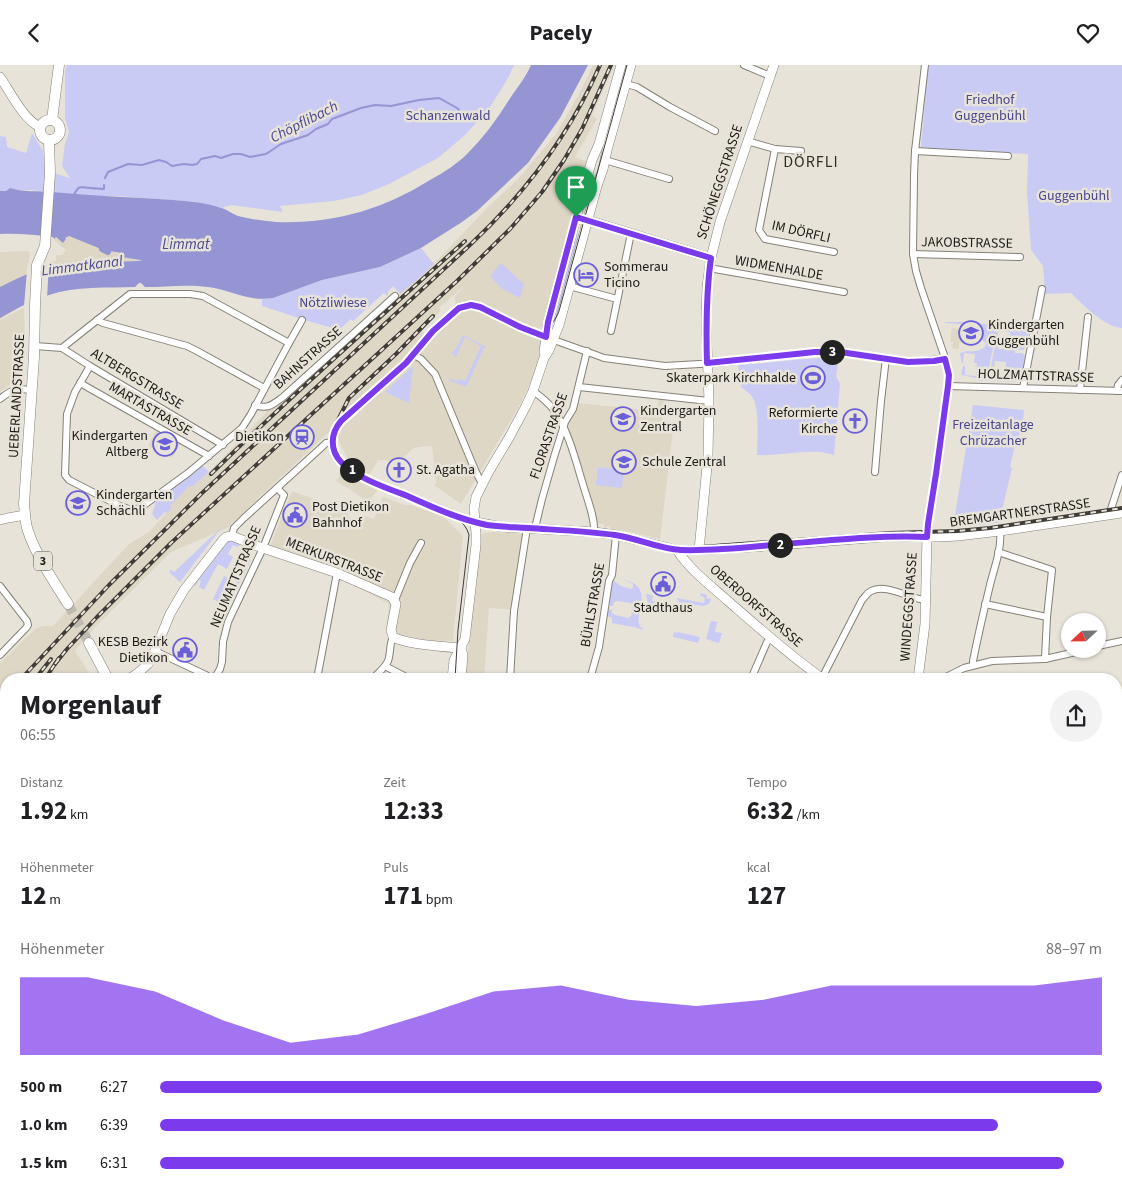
<!DOCTYPE html>
<html lang="de">
<head>
<meta charset="utf-8">
<style>
	body { margin:0; font-family:"Source Sans 3",sans-serif; background:#f2f2f2; color:#202124; height:100vh; display:flex; flex-direction:column; font-size:19px; white-space:nowrap }
	* { box-sizing:border-box; margin:0 }
	p { font-size:16px; color:#757577 }
	.icon { flex:none; width:28px; height:28px; fill:none; stroke:currentColor; stroke-width:2; stroke-linecap:round; stroke-linejoin:round }
	.map { position:relative; flex:1; overflow:hidden }
	.panel { position:absolute; left:0px; top:608px; width:1122px; height:518px; display:flex; flex-direction:column; background:#fff; border-radius:20px 20px 0 0; box-shadow:0 1px 4px #0004 }
	.panel>* { flex:none }
	.needle { width:32px; rotate:248deg }
	.buttons { position:absolute; left:1061px; top:548px; display:grid; gap:10px }
	.buttons a { display:grid; place-items:center; width:45px; height:45px; border-radius:50%; background:#fff; box-shadow:0 1px 4px #0004; font-size:25px }
	.pin { position:absolute; display:grid; place-items:center; width:42px; height:42px; color:#fff; margin:-51px -21px; border-radius:50% 50% 50% 0; rotate:-45deg; box-shadow:0 0 5px #0007 }
	.pin .icon { rotate:45deg }
	.km { position:absolute; width:25px; height:25px; margin:-12px; border-radius:50%; background:#222; color:#fff; font-size:14px; line-height:25px; text-align:center }
	.round { display:grid; place-items:center; flex:none; width:52px; height:52px; border-radius:26px; background:#f2f2f2 }
	.summary { display:flex; align-items:center; justify-content:space-between; height:85px; padding:0 20px }
	h1 { font-size:28px; font-weight:700; line-height:38px }
	.figures { display:grid; grid-template-columns:repeat(3,1fr); gap:8px; height:85px; padding:5px 20px }
	.figures div { display:grid; align-content:center }
	.figures b { font-size:25px; font-weight:700 }
	.figures small { font-size:14px; font-weight:400 }
	.figures p { font-size:14px }
	.chart { height:140px; padding:10px 20px }
	.chart p { display:flex; justify-content:space-between }
	.chart svg { width:100%; height:90px; margin-top:5px; fill:#7c3aed; opacity:.7 }
	ul { padding:0 20px; list-style:none; font-size:16px }
	li { display:grid; grid-template-columns:80px 60px 1fr; align-items:center; height:38px }
	li i { height:12px; border-radius:6px; background:#7c3aed }
	header { display:flex; justify-content:space-between; align-items:center; height:65px; padding:0 20px; background:#fff; font-size:22px; font-weight:700 }
	.map>svg:first-child { display:block }
	.built { fill:#ded7c6; fill-rule:evenodd }
	.green { fill:#c9cbf4 }
	.water { fill:#9495d2 }
	.pier { fill:#e8e3d9 }
	.lines { fill:none; stroke-linecap:round; stroke-linejoin:round }
	.stream { stroke:#9495d2; stroke-width:2 }
	.canal { stroke:#9495d2; stroke-width:6 }
	.primary-tunnel { stroke:#bfbbb2; stroke-width:10; stroke-dasharray:10 5; stroke-linecap:butt }
	.street-casing { stroke:#858178; stroke-width:8 }
	.secondary-casing { stroke:#858178; stroke-width:10 }
	.primary-casing { stroke:#858178; stroke-width:11 }
	.street { stroke:#fff; stroke-width:6 }
	.secondary { stroke:#fff; stroke-width:9 }
	.primary { stroke:#fff; stroke-width:10 }
	.tram { stroke:#403d38; stroke-width:1 }
	.rail-casing { stroke:#403d38; stroke-width:4 }
	.rail { stroke:#e8e3d9; stroke-width:2; stroke-dasharray:5.5; stroke-linecap:butt }
	.route-casing { stroke:#fff; stroke-width:10 }
	.route { stroke:#7c3aed; stroke-width:6 }
	.labels { text-anchor:middle; dominant-baseline:central; stroke-width:5; stroke-linejoin:round; paint-order:stroke }
	.shield { fill:#e8e3d9; stroke:#5a5751; stroke-width:1 }
	.shield-label { font-size:12px; font-weight:bold; fill:#1d1b17 }
	.park-label { font-size:14px; fill:#4a4690; stroke:#e8e3d9 }
	.street-label { font-size:14px; fill:#1d1b17; stroke:#e8e3d9 }
	.poi-label { font-size:14px; fill:#1d1b17; stroke:#e8e3d9; text-anchor:start }
	.water-label { font-size:15px; font-style:italic; fill:#4d4994; stroke:#e8e3d9 }
	.quarter-label { font-size:16px; letter-spacing:1px; fill:#312e26; stroke:#e8e3d9 }
</style>
</head>
<body>
<header><svg class="icon" aria-label="back" viewBox="0 0 24 24"><path d="M15 5l-7 7 7 7"/></svg>Pacely<svg class="icon" aria-label="heart" viewBox="0 0 24 24"><path d="M12 20l-8-8c-3-5 5-10 8-4 3-6 11-1 8 4z"/></svg></header>
<div class="map">
<svg width="1122" height="1125" viewBox="0 0 1122 1125">
	<rect width="100%" height="100%" fill="#e8e3d9"/>
	<g class="built">
		<path d="M593 0H615L592 50 597 54 575 92 589 97 542 282 533 312 521 338 461 439 434 420 436 418 432 381 419 382 412 384 407 390 406 389 402 396 378 395 369 410 383 417 369 437 336 416 349 396 336 371 345 360 362 345 346 351 227 463 171 487 97 560 75 586 93 614H6V928L0 933V598L35 564 43 561H53L129 479 149 467 171 443 170 441 189 421H193L209 407 280 333 426 207 487 143 517 115 556 69 581 25ZM469 217 455 231 456 250 414 294 410 288 425 270 422 266 441 245 439 243Z"/>
		<path d="M69 171 101 184H102L109 186 142 191 143 192 142 195 139 196 104 197 75 200 72 197 49 201 50 197 56 196V190H62L66 185 53 174V173L54 174 55 172 63 177 66 174 64 172Z"/>
		<path d="M24 186H29L30 191 27 203 24 240 0 254V187Z"/>
		<path d="M24 243 25 285 23 308 22 312 12 318 0 327V255L19 245Z"/>
		<path d="M960 258 991 261 990 273 975 272 974 279 959 278V284L952 283 953 277H950L952 263 960 264Z"/>
		<path d="M659 333H664L662 359 668 360 669 358 674 357 676 359 675 364 673 365 660 474 635 468 610 464V461H607L606 463H604V459L596 458 566 363 577 338 657 346Z"/>
		<path d="M157 364 181 377 172 393 148 381Z"/>
		<path d="M292 426 325 438 347 447 349 452 359 456 362 450 374 454 383 432 405 440H411L443 451 463 471 453 576H430L386 566 389 539 342 514 267 489Z"/>
		<path d="M75 428 88 434 75 450 64 441 66 437 71 439Z"/>
		<path d="M493 467 529 469 517 545 489 543 484 614H465L481 469Z"/>
	</g>
	<g class="green">
		<path d="M67 0H514L508 13 489 44 464 71 438 93 389 119 362 130 334 136 280 141 283 147 231 140 222 143 182 136 119 131H91L29 125H16L10 123 6 126H0V71L6 72 7 82 26 88 32 68 43 86 45 101 54 108 70 113 62 101 65 79 69 67 65 53V6Z"/>
		<path d="M928 0H1122V263C1105 262 1083 240 1071 228L1045 229 1043 201 1031 185 1027 128 1028 89 921 83Z"/>
		<path d="M574 167 582 169 557 258 550 256Z"/>
		<path d="M421 183 434 199 426 207 400 229 393 221 388 226V231L384 228 353 256 351 254 339 265 305 255 262 241V234L273 233 322 215 380 202Z"/>
		<path d="M501 198 524 219 520 233 501 223 490 211Z"/>
		<path d="M945 257H963L1031 263 1027 280 1024 277 1022 279 1025 282 1023 285H1015V288H1022L1025 291 1021 311 1014 317 994 316V313H1006V297L995 296 994 302H991L994 284 996 283V276H998V284H1010V267L998 266V273H995L994 282 993 283 989 302H988L985 316H980L977 313 962 310 961 309 963 301H965V310L976 311 977 298H974L975 289 964 288 963 299 961 295 960 288C970 284 976 289 985 282L986 278 979 272 980 262 977 260 945 258Z"/>
		<path d="M463 270 486 282V283H484L466 322 449 315V313L458 316 459 314 465 316 481 281 465 272 456 292 451 288 457 283 456 282 458 280Z"/>
		<path d="M839 292 836 311 840 319 834 390C829 389 824 387 818 387 798 386 777 391 757 390 757 374 760 348 753 333 751 329 745 325 741 322L738 300C772 298 805 293 839 292Z"/>
		<path d="M412 302H413L409 338 385 327Z"/>
		<path d="M973 340 1024 345C1023 355 1022 368 1016 376L1010 402 1012 403 999 458 953 462Z"/>
		<path d="M202 400 209 407 193 421H189L170 441 172 443 167 448 165 447 157 455 152 449 157 434Z"/>
		<path d="M598 402 624 405 622 423 596 420Z"/>
		<path d="M222 462 180 517 170 508V504L174 507Z"/>
		<path d="M229 476H233L240 479 238 482 233 480 228 489 233 492 227 504 218 499 204 525 199 522 201 516 199 515 196 521 194 519 208 499 225 478Z"/>
		<path d="M248 494 251 495 227 543 224 541Z"/>
		<path d="M224 511 230 514 218 537 213 534Z"/>
		<path d="M620 513C624 515 629 516 633 518 644 524 642 535 640 546L632 544V540L631 538 617 536 614 537 613 541H610V540L608 539 613 515 621 521 632 524 633 522V519Z"/>
		<path d="M701 528 707 530 706 533 711 534 709 539 703 541 684 538 676 545 672 546 651 540 648 538 646 529 653 530 652 536 662 538C663 541 669 541 672 541V540H678L679 536 677 535V533L704 538 705 533 700 530Z"/>
		<path d="M609 544 612 545V548L615 550 628 553 631 551 632 546 640 547C638 555 637 560 644 565L636 563 634 561 633 562 612 558V553L609 552 607 550V546H609Z"/>
		<path d="M711 556 717 557 715 567 722 568 719 578 706 574Z"/>
		<path d="M674 567 677 568 678 567 700 572 698 578 673 572Z"/>
		<path d="M1122 648V757L1116 755V651Z"/>
		<path d="M1116 824 1122 826V989L1116 987Z"/>
		<path d="M6 958V996L0 998V962Z"/>
		<path d="M6 1015V1117L3 1125H0V1019Z"/>
		<path d="M10 1119H97V1125H7Z"/>
		<path d="M118 1119H172L171 1121 173 1123 175 1119H190L194 1125H114Z"/>
		<path d="M921 1119H946L944 1122 950 1125H917Z"/>
		<path d="M1028 1119H1065L1060 1125H1023Z"/>
	</g>
	<g class="water">
		<path d="M531 0H588L560 53 528 98 477 146 462 157 421 183 380 202 322 215 273 233C248 237 232 225 208 222 187 219 165 222 145 222L141 218H139L135 222C107 223 76 221 49 230 32 235 16 244 0 253V222C23 210 46 201 72 197L76 200 104 197 139 196 142 195 143 193 142 191 109 186 102 184H101L69 171 65 173 66 174 63 178 56 172 54 174 53 172C35 170 18 168 0 169V126H6L10 123C21 127 40 126 52 127 92 131 132 132 173 135 187 136 208 138 221 143 227 144 232 149 238 151 250 154 263 156 276 157 333 159 382 145 430 115 443 108 457 99 467 89 483 73 497 54 509 35 516 24 526 12 531 0Z"/>
		<path d="M1122 707V749L1116 748V716Z"/>
	</g>
	<path class="pier" d="M49 199 47 233 24 241 27 206Z"/>
	<g class="lines">
		<g class="stream">
			<path d="M105 113 108 107 128 99 142 100 159 95 166 97 172 101 184 99 192 100 197 99 201 94 215 91 221 93 233 89H241L250 92 266 89 281 79 308 70 316 64 328 59 332 54 361 43 375 40 391 41 419 35 439 33 457 43 459 45"/>
			<path d="M73 131C81 118 78 123 91 123 95 124 100 123 104 124V120"/>
		</g>
		<g class="canal">
			<path d="M102 184 108 187"/>
			<path d="M122 189 141 192V191"/>
		</g>
		<path class="primary-tunnel" d="M68 539 89 578"/>
		<g class="street-casing">
			<g id="street">
				<path d="M744 0 770 11"/>
				<path d="M925 0 915 86 914 111 913 189 916 206 921 223 945 293 949 309 948 321 936 409 928 459 927 472"/>
				<path d="M626 19 637 22 670 42 715 66"/>
				<path d="M747 76 775 84 801 86"/>
				<path d="M775 84 759 165 765 174 834 187"/>
				<path d="M915 86 1008 91"/>
				<path d="M605 95 669 114"/>
				<path d="M913 189 1020 192"/>
				<path d="M709 203 844 227"/>
				<path d="M569 221 617 234"/>
				<path d="M97 255 103 258 187 281 197 286 264 323"/>
				<path d="M611 266 631 168"/>
				<path d="M289 278 302 255"/>
				<path d="M35 281 62 283 90 301 223 380"/>
				<path d="M62 283 130 229H190L203 231 289 278 251 349 242 363 188 408 140 443 131 445 118 440 69 415 65 410 67 349 75 327 90 301"/>
				<path d="M414 290 421 294 435 309 475 405 482 419"/>
				<path d="M80 318 209 391"/>
				<path d="M948 321 1122 326"/>
				<path d="M579 322 709 336"/>
				<path d="M1023 323 1042 224"/>
				<path d="M1080 325 1088 252"/>
				<path d="M533 326C540 331 547 336 553 344 569 365 577 401 585 426 589 439 595 454 594 467"/>
				<path d="M1117 326 1118 320 1122 315"/>
				<path d="M0 334C12 324 17 323 32 325"/>
				<path d="M255 340C268 345 273 339 283 332L395 231"/>
				<path d="M875 407 881 336 886 293"/>
				<path d="M1111 449V444L1122 410"/>
				<path d="M475 457C450 450 427 440 403 430 384 422 357 413 342 398 330 386 330 369 341 356L410 294 433 266 455 246 467 240 480 242 520 263 596 290 604 293 665 301 717 298 815 287H840L908 297 927 296 945 293"/>
				<path d="M535 463 542 434 554 392 565 357 573 344 587 286"/>
				<path d="M232 471 234 463 244 453 323 381 326 378 333 377"/>
				<path d="M998 487 1052 505 1047 552 1045 594"/>
				<path d="M0 521 27 556 28 560 26 563 0 590"/>
				<path d="M395 535 410 498 421 478"/>
				<path d="M985 539 1047 552"/>
				<path d="M1098 581 1122 576"/>
				<path d="M155 586 206 610 211 614"/>
				<path d="M973 600V596C978 571 984 545 990 520 994 503 1002 484 1000 466"/>
				<path d="M385 601 410 614"/>
				<path d="M822 613 862 535C865 532 867 528 871 526 886 518 910 534 926 535"/>
				<path d="M214 614 220 604 222 597 223 577 228 557 263 483 284 430 277 423"/>
				<path d="M317 614 337 508"/>
				<path d="M372 614C378 608 385 603 388 596 391 588 389 580 393 572"/>
				<path d="M510 614 514 546 527 463"/>
				<path d="M590 614 599 582 609 516 612 510 616 470"/>
				<path d="M751 614 767 577 771 573"/>
				<path d="M942 614 964 603 992 596 1045 594 1089 584"/>
				<path d="M1116 990 1122 992"/>
				<path d="M1116 1027 1122 1036"/>
				<path d="M266 1119 270 1125"/>
				<path d="M691 1119 698 1122"/>
				<path d="M883 1119 892 1125"/>
				<path d="M418 1123 425 1125"/>
				<path d="M103 1125 105 1119"/>
				<path d="M276 1125 278 1119"/>
				<path d="M346 1125 347 1119"/>
				<path d="M498 1125 499 1119"/>
				<path d="M764 1125 768 1119"/>
				<path d="M991 1125 996 1119"/>
			</g>
		</g>
		<g class="secondary-casing">
			<g id="secondary">
				<path d="M0 12C11 28 23 54 40 62"/>
				<path d="M584 154 711 193"/>
				<path d="M544 287 548 257 586 116 592 95 599 79 621 0"/>
				<path d="M0 455 8 453 25 450"/>
				<path d="M475 457 502 462 594 467 616 470 677 485H699L753 482 882 472H939L958 471 1000 466 1122 448"/>
				<path d="M677 485C690 505 710 520 728 536 759 563 789 590 823 614"/>
				<path d="M699 485 708 391 709 336 706 254 707 222 711 193 720 157 774 0"/>
				<path d="M129 614 138 608 148 599 155 586 170 549 184 525 223 475 226 472 232 471 257 481 337 508 392 532 396 539 391 565 393 572C406 579 445 582 461 583"/>
				<path d="M452 614 454 595 465 574 476 480V468L474 444 476 432 488 408 510 371 526 341 533 326 544 293 549 285 559 260 597 121 603 104 607 85 631 0"/>
				<path d="M461 614 463 590 461 583"/>
				<path d="M918 614 925 559 927 472"/>
				<path d="M1116 761 1122 763"/>
				<path d="M0 1007 6 1006"/>
				<path d="M402 1125 403 1119"/>
				<path d="M411 1125 412 1119"/>
				<path d="M599 1125 603 1119"/>
			</g>
		</g>
		<g class="primary-casing">
			<g id="primary">
				<path d="M52 55 59 0"/>
				<circle cx="50" cy="65" r="10"/>
				<path d="M49 75 50 108 45 181 37 200 35 240 34 292 24 439C25 448 25 458 28 466 36 490 54 517 68 539"/>
				<path d="M89 578 108 614"/>
				<path d="M202 1119 206 1125"/>
			</g>
		</g>
		<use href="#street" class="street"/>
		<use href="#secondary" class="secondary"/>
		<use href="#primary" class="primary"/>
		<g class="tram">
			<path d="M337 367 342 359 409 298 434 268 456 247 466 242H474L522 265C539 271 553 263 559 246L627 0"/>
			<path d="M437 442C451 449 465 455 469 470L458 565 455 614"/>
			<path d="M405 1125 406 1119"/>
		</g>
		<g class="rail-casing">
			<g id="rail">
				<path d="M433 251 396 289 349 333 334 363 331 373V381L333 389 340 398 358 411 379 421 447 450 482 461 498 463 596 469 627 474 659 481 688 483 890 468 957 466 990 463 1122 443"/>
				<path d="M211 409C293 329 379 253 465 176"/>
				<path d="M55 599 67 584 97 552 171 478 457 216 510 164 542 127 564 95 582 64 611 0"/>
				<path d="M21 614 109 520 201 429 471 179C526 127 570 70 600 0"/>
				<path d="M35 614 51 594"/>
				<path d="M45 614 59 593"/>
				<path d="M0 646 6 638"/>
				<path d="M0 659 6 651"/>
				<path d="M0 712 6 695"/>
			</g>
		</g>
		<use href="#rail" class="rail"/>
	</g>
	<g class="lines">
		<g class="route-casing">
			<path id="route" d="M576 152 711 193C706 228 706 263 707 298L815 287H840L908 297 934 296 945 294 949 310 948 321 936 409 928 459 927 472C875 470 824 476 772 480 742 483 712 486 681 485 659 484 637 473 615 470 586 466 557 465 528 463 514 462 500 462 487 460 458 454 432 442 405 430 386 423 355 412 341 397 330 385 330 369 341 356L406 298 433 266 459 243 471 240 480 242 520 262 546 272 548 257Z"/>
		</g>
		<use href="#route" class="route"/>
	</g>
	<defs>
		<g id="hotel-ring" transform="scale(1.25)"><circle r="9.5" fill="#e8e3d9" stroke="#6a5fd9" stroke-width="1.5"/><path d="M-6-4.5h1.5V1H6V5H4.5V3h-9V5H-6ZM-4 0a1.8 1.8 0 1 1 3.6 0ZM.5 0V-2.5h3Q6-2.5 6 0Z" fill="#6a5fd9"/></g>
		<g id="school-ring" transform="scale(1.25)"><circle r="9.5" fill="#e8e3d9" stroke="#6a5fd9" stroke-width="1.5"/><path d="M0-5L7-2L0 1L-7-2ZM-4 1L0 2.5L4 1V4Q0 6-4 4Z" fill="#6a5fd9"/></g>
		<g id="stadium-ring" transform="scale(1.25)"><circle r="9.5" fill="#e8e3d9" stroke="#6a5fd9" stroke-width="1.5"/><path d="M0-5a6.5 5 0 1 0 0 10a6.5 5 0 1 0 0-10ZM-3.5-1.8h7v3.6h-7Z" fill="#6a5fd9"/></g>
		<g id="church-ring" transform="scale(1.25)"><circle r="9.5" fill="#e8e3d9" stroke="#6a5fd9" stroke-width="1.5"/><path d="M-1.2-6h2.4v3.5h3.3v2.4h-3.3V6h-2.4V-.1h-3.3v-2.4h3.3Z" fill="#6a5fd9"/></g>
		<g id="station-ring" transform="scale(1.25)"><circle r="9.5" fill="#e8e3d9" stroke="#6a5fd9" stroke-width="1.5"/><path d="M-3-6H3Q5-6 5-4V2Q5 4 3 4L4.5 6H3L1.5 4h-3L-3 6H-4.5L-3 4Q-5 4-5 2V-4Q-5-6-3-6ZM-3.5-4v3h7v-3ZM-3.5 1v1.5H-2V1ZM2 1v1.5H3.5V1Z" fill="#6a5fd9"/></g>
		<g id="civic-ring" transform="scale(1.25)"><circle r="9.5" fill="#e8e3d9" stroke="#6a5fd9" stroke-width="1.5"/><path d="M-.6-6.5H3V-4.5H.6V-3L4-1V1h2V6H-6V1h2V-1L-.6-3ZM-1.2 2.5V6h2.4V2.5Z" fill="#6a5fd9"/></g>
	</defs>
	<g fill-rule="evenodd">
		<use href="#hotel-ring" x="586" y="210"/>
		<use href="#school-ring" x="971" y="268"/>
		<use href="#stadium-ring" x="813" y="313"/>
		<use href="#school-ring" x="623" y="354"/>
		<use href="#church-ring" x="855" y="356"/>
		<use href="#station-ring" x="302" y="372"/>
		<use href="#school-ring" x="165" y="379"/>
		<use href="#school-ring" x="624" y="397"/>
		<use href="#church-ring" x="399" y="405"/>
		<use href="#school-ring" x="78" y="438"/>
		<use href="#civic-ring" x="295" y="450"/>
		<use href="#civic-ring" x="663" y="519"/>
		<use href="#civic-ring" x="185" y="585"/>
	</g>
	<g class="labels">
		<rect class="shield" x="34" y="486.5" width="18" height="19" rx="4"/>
		<g class="shield-label">
			<text x="43" y="496">3</text>
		</g>
		<g class="park-label">
			<text x="990" y="35">Friedhof<tspan x="990" dy="16">Guggenbühl</tspan></text>
			<text x="448" y="51">Schanzenwald</text>
			<text x="1074" y="131">Guggenbühl</text>
			<text x="333" y="238">Nötzliwiese</text>
			<text x="993" y="360">Freizeitanlage<tspan x="993" dy="16">Chrüzacher</tspan></text>
		</g>
		<g class="street-label">
			<text transform="translate(720 117) rotate(-72)">SCHÖNEGGSTRASSE</text>
			<text transform="translate(801 167) rotate(13)">IM DÖRFLI</text>
			<text transform="translate(967 178) rotate(1)">JAKOBSTRASSE</text>
			<text transform="translate(779 203) rotate(10)">WIDMENHALDE</text>
			<text transform="translate(308 293) rotate(-42)">BAHNSTRASSE</text>
			<text transform="translate(1036 311) rotate(2)">HOLZMATTSTRASSE</text>
			<text transform="translate(137 314) rotate(31)">ALTBERGSTRASSE</text>
			<text transform="translate(17 331) rotate(-87)">UEBERLANDSTRASSE</text>
			<text transform="translate(150 344) rotate(30)">MARTASTRASSE</text>
			<text transform="translate(549 371) rotate(-71)">FLORASTRASSE</text>
			<text transform="translate(1020 448) rotate(-8)">BREMGARTNERSTRASSE</text>
			<text transform="translate(334 495) rotate(21)">MERKURSTRASSE</text>
			<text transform="translate(236 512) rotate(-67)">NEUMATTSTRASSE</text>
			<text transform="translate(593 540) rotate(-80)">BÜHLSTRASSE</text>
			<text transform="translate(756 541) rotate(41)">OBERDORFSTRASSE</text>
			<text transform="translate(909 542) rotate(-86)">WINDEGGSTRASSE</text>
		</g>
		<g class="poi-label">
			<text x="604" y="202">Sommerau<tspan x="604" dy="16">Ticino</tspan></text>
			<text x="988" y="260">Kindergarten<tspan x="988" dy="16">Guggenbühl</tspan></text>
			<text x="796" y="313" text-anchor="end">Skaterpark Kirchhalde</text>
			<text x="640" y="346">Kindergarten<tspan x="640" dy="16">Zentral</tspan></text>
			<text x="838" y="348" text-anchor="end">Reformierte<tspan x="838" dy="16">Kirche</tspan></text>
			<text x="148" y="371" text-anchor="end">Kindergarten<tspan x="148" dy="16">Altberg</tspan></text>
			<text x="284" y="372" text-anchor="end">Dietikon</text>
			<text x="642" y="397">Schule Zentral</text>
			<text x="416" y="405">St. Agatha</text>
			<text x="96" y="430">Kindergarten<tspan x="96" dy="16">Schächli</tspan></text>
			<text x="312" y="442">Post Dietikon<tspan x="312" dy="16">Bahnhof</tspan></text>
			<text x="663" y="543" text-anchor="middle">Stadthaus</text>
			<text x="168" y="577" text-anchor="end">KESB Bezirk<tspan x="168" dy="16">Dietikon</tspan></text>
		</g>
		<g class="water-label">
			<text transform="translate(304 57) rotate(-27)">Chöpflibach</text>
			<text x="186" y="179">Limmat</text>
			<text transform="translate(82 201) rotate(-7)">Limmatkanal</text>
		</g>
		<g class="quarter-label">
			<text x="811" y="97">DÖRFLI</text>
		</g>
	</g>
</svg>
<div class="buttons">
<a><svg class="needle" viewBox="-14 -14 28 28"><path d="M0-13l5 13h-10z" fill="#e53935"/><path d="M0 13l5-13h-10z" fill="#757577"/></svg></a>
</div>
<div class="pin" style="left:576px;top:152px;background:#1e9e55"><svg class="icon" aria-label="arrive" viewBox="0 0 24 24"><path d="M6 21V4h12l-3 4 3 4H6"/></svg></div>
<b class="km" style="left:352px;top:405px">1</b>
<b class="km" style="left:780px;top:480px">2</b>
<b class="km" style="left:832px;top:287px">3</b>
<section class="panel">
<div class="summary"><div><h1>Morgenlauf</h1><p>06:55</p></div><a class="round"><svg class="icon" aria-label="share" viewBox="0 0 24 24"><path d="M12 15V3M7 8l5-5 5 5M5 13v7h14v-7"/></svg></a></div>
<div class="figures">
<div><p>Distanz</p><b>1.92<small> km</small></b></div>
<div><p>Zeit</p><b>12:33</b></div>
<div><p>Tempo</p><b>6:32<small> /km</small></b></div>
</div>
<div class="figures">
<div><p>Höhenmeter</p><b>12<small> m</small></b></div>
<div><p>Puls</p><b>171<small> bpm</small></b></div>
<div><p>kcal</p><b>127</b></div>
</div>
<div class="chart"><p><span>Höhenmeter</span>88–97 m</p>
<svg viewBox="0 0 160 44" preserveAspectRatio="none"><path d="M0 44V6L10 6L20 13L30 27L40 38L50 34L60 24L70 13L80 10L90 17L100 20L110 17L120 10L130 10L140 10L150 10L160 6V44z"/></svg>
</div>
<ul>
<li><b>500 m</b>6:27<i style="width:100%"></i></li>
<li><b>1.0 km</b>6:39<i style="width:89%"></i></li>
<li><b>1.5 km</b>6:31<i style="width:96%"></i></li>
</ul>
</section>
</div>
</body>
</html>
